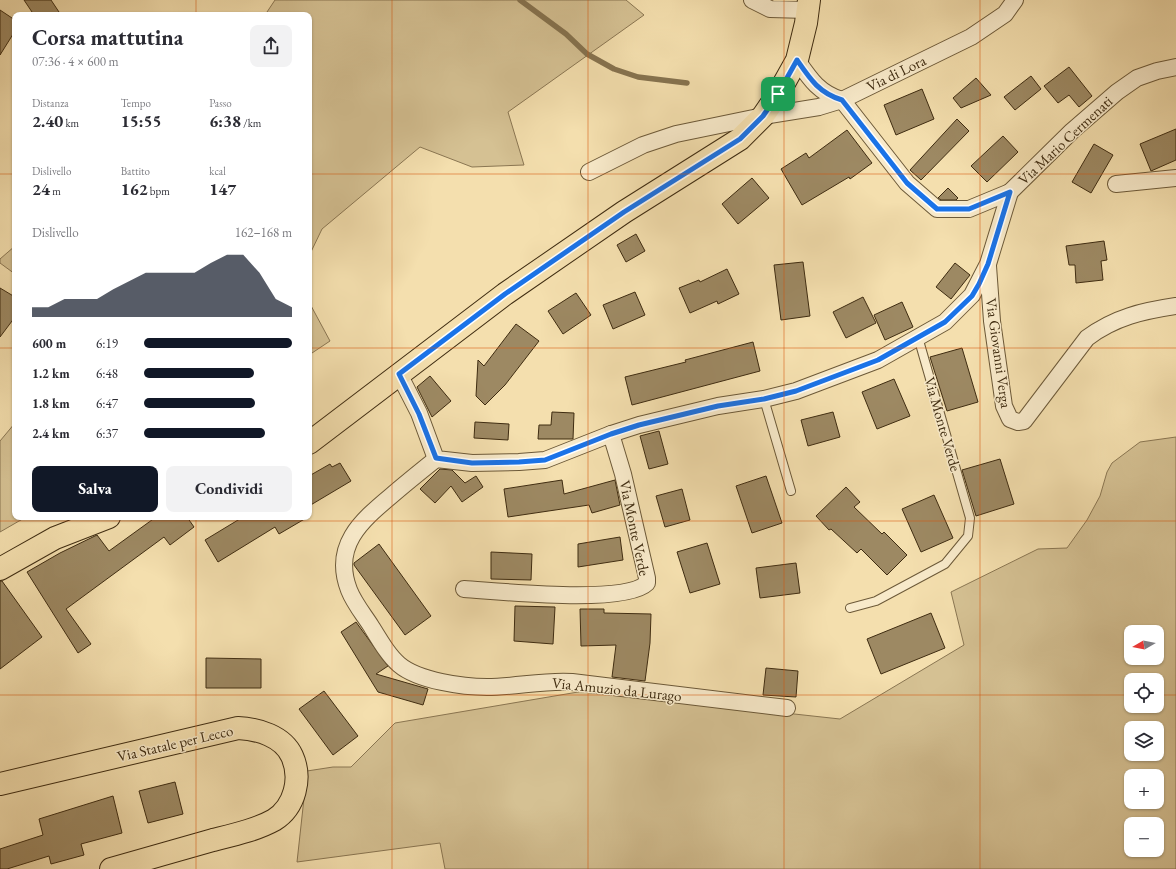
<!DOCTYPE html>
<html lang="it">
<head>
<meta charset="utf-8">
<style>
	body { margin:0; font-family:"EB Garamond",serif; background:#f2f2f3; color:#2b2b33; height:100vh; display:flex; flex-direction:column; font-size:15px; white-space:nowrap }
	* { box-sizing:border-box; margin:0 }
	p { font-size:13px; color:#7c7c81 }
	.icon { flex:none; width:22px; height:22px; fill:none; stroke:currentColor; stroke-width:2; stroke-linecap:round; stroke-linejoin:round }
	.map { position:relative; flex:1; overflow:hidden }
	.drawer { position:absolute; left:12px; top:12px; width:300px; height:508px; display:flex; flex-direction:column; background:#fff; border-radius:8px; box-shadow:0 1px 3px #0004 }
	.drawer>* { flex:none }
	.needle { width:26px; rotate:261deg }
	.tools { position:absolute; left:1124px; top:625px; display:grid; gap:8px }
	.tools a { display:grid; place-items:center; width:40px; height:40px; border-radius:8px; background:#fff; box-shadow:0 1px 3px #0004; font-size:20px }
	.pin { position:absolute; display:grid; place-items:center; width:34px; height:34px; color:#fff; margin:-17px; border-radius:8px; box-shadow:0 2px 6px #0006 }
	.round { display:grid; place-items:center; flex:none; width:42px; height:42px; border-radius:8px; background:#f2f2f3 }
	.headline { display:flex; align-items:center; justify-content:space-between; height:68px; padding:0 20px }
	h1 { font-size:22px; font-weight:700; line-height:30px }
	.metrics { display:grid; grid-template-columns:repeat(3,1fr); gap:6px; height:68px; padding:4px 20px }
	.metrics div { display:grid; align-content:center }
	.metrics b { font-size:17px; font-weight:700 }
	.metrics small { font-size:11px; font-weight:400 }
	.metrics p { font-size:11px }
	.chart { height:112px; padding:8px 20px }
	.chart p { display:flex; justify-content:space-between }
	.chart svg { width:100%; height:72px; margin-top:4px; fill:#111827; opacity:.7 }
	.cta { display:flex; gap:8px; margin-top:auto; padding:8px 20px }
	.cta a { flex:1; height:46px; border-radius:8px; background:#111827; color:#fff; font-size:16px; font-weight:700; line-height:46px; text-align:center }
	.cta a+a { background:#f2f2f3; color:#2b2b33 }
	ul { padding:0 20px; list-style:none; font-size:13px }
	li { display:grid; grid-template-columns:64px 48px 1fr; align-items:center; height:30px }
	li i { height:10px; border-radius:5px; background:#111827 }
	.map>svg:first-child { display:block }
	.green { fill:#d5c193; stroke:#8a7652; fill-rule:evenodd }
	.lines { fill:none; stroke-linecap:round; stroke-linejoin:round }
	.stream { stroke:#86734f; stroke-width:5.5 }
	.building { fill:#9d8963; stroke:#3f2c11 }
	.service-casing { stroke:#6c5938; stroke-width:10 }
	.minor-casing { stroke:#6c5938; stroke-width:18 }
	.primary-casing { stroke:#3f2c11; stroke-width:24 }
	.service { stroke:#f8eaca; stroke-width:8 }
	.minor { stroke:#f8eaca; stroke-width:16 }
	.primary { stroke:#f4dfae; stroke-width:22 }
	.route-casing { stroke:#fff; stroke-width:8 }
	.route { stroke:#1a73e8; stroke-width:5 }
	.grid { fill:none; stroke:#d7540c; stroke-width:1; stroke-opacity:0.55 }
	.labels { text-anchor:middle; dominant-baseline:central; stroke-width:3; stroke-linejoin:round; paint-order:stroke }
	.street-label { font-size:15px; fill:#3f2c11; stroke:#f8eaca }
</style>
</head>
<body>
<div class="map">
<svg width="1176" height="869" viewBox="0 0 1176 869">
	<rect width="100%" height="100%" fill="#f4dfae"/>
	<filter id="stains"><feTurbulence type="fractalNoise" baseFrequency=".005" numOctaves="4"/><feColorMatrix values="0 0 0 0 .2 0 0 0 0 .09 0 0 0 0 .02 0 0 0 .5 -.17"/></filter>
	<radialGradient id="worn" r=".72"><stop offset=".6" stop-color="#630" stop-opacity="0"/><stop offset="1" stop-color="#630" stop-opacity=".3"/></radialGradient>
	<g class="green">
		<path d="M275 0H626L644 15 508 112 524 165 472 167 420 147 322 229 309 256V15H265Z"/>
		<path d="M15 246V274L0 263V259Z"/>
		<path d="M309 302 330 341 309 355Z"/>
		<path d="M15 423V517H26L0 532V441Z"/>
		<path d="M1176 437V869H445L440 843 297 862 307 771 333 767H351L395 723 584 691 840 719 964 645 951 592 1038 549 1067 548 1087 520 1100 496 1107 472 1112 463 1140 442ZM1131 632H1157V658H1131ZM1131 680H1157V706H1131ZM1131 728H1157V754H1131ZM1131 776H1157V802H1131ZM1131 824H1157V850H1131Z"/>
	</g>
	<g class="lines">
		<path class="stream" d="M520 0 566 34 587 54 614 69 638 77 687 83"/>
	</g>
	<g class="building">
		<path d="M24 0H51L61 15H34Z"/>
		<path d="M0 10 15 20V31L0 55Z"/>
		<path d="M1069 67 1092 96 1079 107 1069 95 1058 103 1044 86Z"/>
		<path d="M1031 76 1041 89 1015 110 1004 97Z"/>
		<path d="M976 78 991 95 961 108 953 98Z"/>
		<path d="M922 89 934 119 896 135 884 105Z"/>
		<path d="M957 119 969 131 921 180 910 170Z"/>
		<path d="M1176 129V160L1151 171 1140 144Z"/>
		<path d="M847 130 872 163 850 179 849 177 802 205 781 169 806 153 809 158Z"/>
		<path d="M1003 136 1018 152 987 182 971 166Z"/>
		<path d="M1094 144 1113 155 1091 193 1072 182Z"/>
		<path d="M752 178 769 198 738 224 722 204Z"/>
		<path d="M948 188 958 198 956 200H941L938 198Z"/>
		<path d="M636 234 645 251 626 262 617 245Z"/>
		<path d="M1104 241 1107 260 1101 261 1103 280 1076 283 1075 265H1069L1066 246Z"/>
		<path d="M803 262 810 316 781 320 774 265Z"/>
		<path d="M955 263 970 275 951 299 936 287Z"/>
		<path d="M727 269 739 294 718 304 717 301 690 313 679 288 699 280 700 282Z"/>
		<path d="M0 288 15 297V317L0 337Z"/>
		<path d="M635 292 645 315 613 329 603 305Z"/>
		<path d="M576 293 591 315 563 334 548 311Z"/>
		<path d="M863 297 876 323 846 338 833 312Z"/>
		<path d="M902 302 913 327 885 340 874 315Z"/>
		<path d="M516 324 539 341 505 385 485 405 476 396 478 360 484 366Z"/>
		<path d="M753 342 760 371 632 405 625 377 686 362 685 360Z"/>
		<path d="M962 348 978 402 947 411 930 357Z"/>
		<path d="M430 376 451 401 432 417 417 387Z"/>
		<path d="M894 379 910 416 877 429 862 392Z"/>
		<path d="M552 412 574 413 573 439H538L539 425H551Z"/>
		<path d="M833 412 840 437 808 446 801 420Z"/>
		<path d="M475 422 509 424 508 440 474 438Z"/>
		<path d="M659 431 668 464 649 469 640 436Z"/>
		<path d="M1000 459 1014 504 976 516 962 470Z"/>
		<path d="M340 463 351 481 309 506V476L330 464 332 467Z"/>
		<path d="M440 469 452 470 465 483 476 476 483 487 462 502 451 486 435 503 420 489Z"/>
		<path d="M766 476 782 523 752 533 736 486Z"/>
		<path d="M562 480 564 494 615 480 620 505 592 513 589 505 508 517 504 489Z"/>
		<path d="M846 487 860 502 854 507 882 534 884 532 907 555 887 575 861 549 857 553 831 529 829 530 816 516Z"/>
		<path d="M682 489 690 520 665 527 656 496Z"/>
		<path d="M934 495 953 538 921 552 902 509Z"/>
		<path d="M156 517H187L194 527 170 545 164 537 66 609 91 644 78 653 27 572 60 553 97 535 109 551Z"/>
		<path d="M243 517H308L279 534 275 527 218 562 205 540Z"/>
		<path d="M620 537 623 560 578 567V544Z"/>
		<path d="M707 543 720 584 690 593 677 552Z"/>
		<path d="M379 544 431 616 405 635 354 565V563Z"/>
		<path d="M491 552 532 554 531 580 491 579Z"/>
		<path d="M796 563 800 593 760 598 756 568Z"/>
		<path d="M0 581H2L42 637 0 669Z"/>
		<path d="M515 606 555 607 553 644 514 641Z"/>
		<path d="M580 609H604V613L651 614 650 643 645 681 612 677 616 645 581 646Z"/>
		<path d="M931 613 945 648 881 674 867 639Z"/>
		<path d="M356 622 388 666 376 674 428 689 423 705 378 692 341 632Z"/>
		<path d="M206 658 261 659V688H206Z"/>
		<path d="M766 668 798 671 796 697 763 695Z"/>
		<path d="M324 691 358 736 333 755 299 709Z"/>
		<path d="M175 782 183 814 148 823 139 791Z"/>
		<path d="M113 796 122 833 81 844 84 855 51 864 49 856 7 869H0V849L43 835 39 819Z"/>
	</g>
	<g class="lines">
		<g class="service-casing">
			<g id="service">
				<path d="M764 399 791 491"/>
				<path d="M850 608 876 601 945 564 968 536 970 518 918 337"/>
			</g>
		</g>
		<g class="minor-casing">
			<g id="minor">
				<path d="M752 0 770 9 807 10"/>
				<path d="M797 60C810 79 819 93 842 100L907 183 937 209H969L1010 192"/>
				<path d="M589 172 643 145 676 134 763 116 819 107 842 100 971 37 1005 14 1015 0"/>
				<path d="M1116 184 1176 178"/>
				<path d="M988 266 992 321 1004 406 1010 419 1018 422 1024 421 1087 338C1115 317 1143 311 1176 306"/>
				<path d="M399 374 419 413 436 459 472 463 519 462 545 460 611 434 639 425 718 406 764 399 796 391 878 360 945 322 972 295 988 264 1010 192 1072 131 1117 92 1137 78 1157 71 1176 67"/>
				<path d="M436 459C421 471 406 483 391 496 361 521 332 546 349 590 354 603 364 615 371 626 393 662 399 673 442 682 456 685 472 687 487 687 516 687 544 680 572 682L787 708"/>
				<path d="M464 589C498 591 625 605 647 583V578L623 474 611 434"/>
			</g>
		</g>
		<g class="primary-casing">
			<g id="primary">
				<path d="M309 443 505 294 624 212 740 139 763 116 778 94 797 60 806 23 809 0"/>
				<path d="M0 569 55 538 109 517"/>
				<path d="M0 784 238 728C258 729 283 736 292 756 302 778 295 807 274 820 256 830 233 835 213 840 179 850 145 859 111 869"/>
			</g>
		</g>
		<use href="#service" class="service"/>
		<use href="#minor" class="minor"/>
		<use href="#primary" class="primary"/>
	</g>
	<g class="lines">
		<g class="route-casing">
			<path id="route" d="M797 60C810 79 819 93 842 100L907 183 937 209H969L1010 192 988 264 979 284 972 296 945 322 878 360 796 391 764 399 718 406 639 425 611 434 545 460 519 462 472 463 436 458 419 414 399 374 505 294 624 212 740 139 763 116 778 94Z"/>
		</g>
		<use href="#route" class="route"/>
	</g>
	<path class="grid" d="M196 0V15M392 0V869M588 0V869M784 0V869M980 0V869M0 174H15M309 174H1176M0 348H15M309 348H1176M196 517V869M0 521H1176M0 695H1131M1157 695H1176"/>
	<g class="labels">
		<g class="street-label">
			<text transform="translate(896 73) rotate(-26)">Via di Lora</text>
			<text transform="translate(1065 140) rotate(-43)">Via Mario Cermenati</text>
			<text transform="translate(999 353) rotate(82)">Via Giovanni Verga</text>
			<text transform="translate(943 424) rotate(74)">Via Monte Verde</text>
			<text transform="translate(635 528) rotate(78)">Via Monte Verde</text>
			<text transform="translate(617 689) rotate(6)">Via Amuzio da Lurago</text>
			<text transform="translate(175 743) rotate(-13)">Via Statale per Lecco</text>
		</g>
	</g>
	<rect width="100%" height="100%" filter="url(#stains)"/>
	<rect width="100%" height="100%" fill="url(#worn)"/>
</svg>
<div class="tools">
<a><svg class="needle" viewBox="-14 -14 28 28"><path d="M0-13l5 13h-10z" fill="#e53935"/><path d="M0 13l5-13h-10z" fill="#7c7c81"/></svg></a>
<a><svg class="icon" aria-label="locate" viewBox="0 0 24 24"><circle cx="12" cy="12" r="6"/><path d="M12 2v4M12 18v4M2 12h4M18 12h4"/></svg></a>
<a><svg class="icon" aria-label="layers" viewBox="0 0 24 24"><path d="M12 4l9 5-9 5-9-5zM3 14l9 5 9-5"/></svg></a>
<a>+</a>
<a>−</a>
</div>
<div class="pin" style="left:778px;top:94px;background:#1e9e55"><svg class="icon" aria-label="arrive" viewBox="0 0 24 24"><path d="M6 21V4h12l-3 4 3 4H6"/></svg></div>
<section class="drawer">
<div class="headline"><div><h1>Corsa mattutina</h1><p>07:36 · 4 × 600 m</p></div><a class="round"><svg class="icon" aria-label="share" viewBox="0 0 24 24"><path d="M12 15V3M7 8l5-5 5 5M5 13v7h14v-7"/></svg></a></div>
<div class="metrics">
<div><p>Distanza</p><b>2.40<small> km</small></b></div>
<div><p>Tempo</p><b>15:55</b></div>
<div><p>Passo</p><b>6:38<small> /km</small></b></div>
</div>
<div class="metrics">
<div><p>Dislivello</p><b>24<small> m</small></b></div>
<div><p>Battito</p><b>162<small> bpm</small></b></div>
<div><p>kcal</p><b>147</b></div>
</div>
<div class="chart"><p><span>Dislivello</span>162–168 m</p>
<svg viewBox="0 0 160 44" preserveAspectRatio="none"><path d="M0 44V38L10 38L20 33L30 33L40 33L50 27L60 22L70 17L80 17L90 17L100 17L110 11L120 6L130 6L140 17L150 33L160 38V44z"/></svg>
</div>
<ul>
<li><b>600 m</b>6:19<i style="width:100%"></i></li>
<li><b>1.2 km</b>6:48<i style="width:74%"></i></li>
<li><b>1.8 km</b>6:47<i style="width:75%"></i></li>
<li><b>2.4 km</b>6:37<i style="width:82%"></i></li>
</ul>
<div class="cta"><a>Salva</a><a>Condividi</a></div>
</section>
</div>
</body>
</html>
